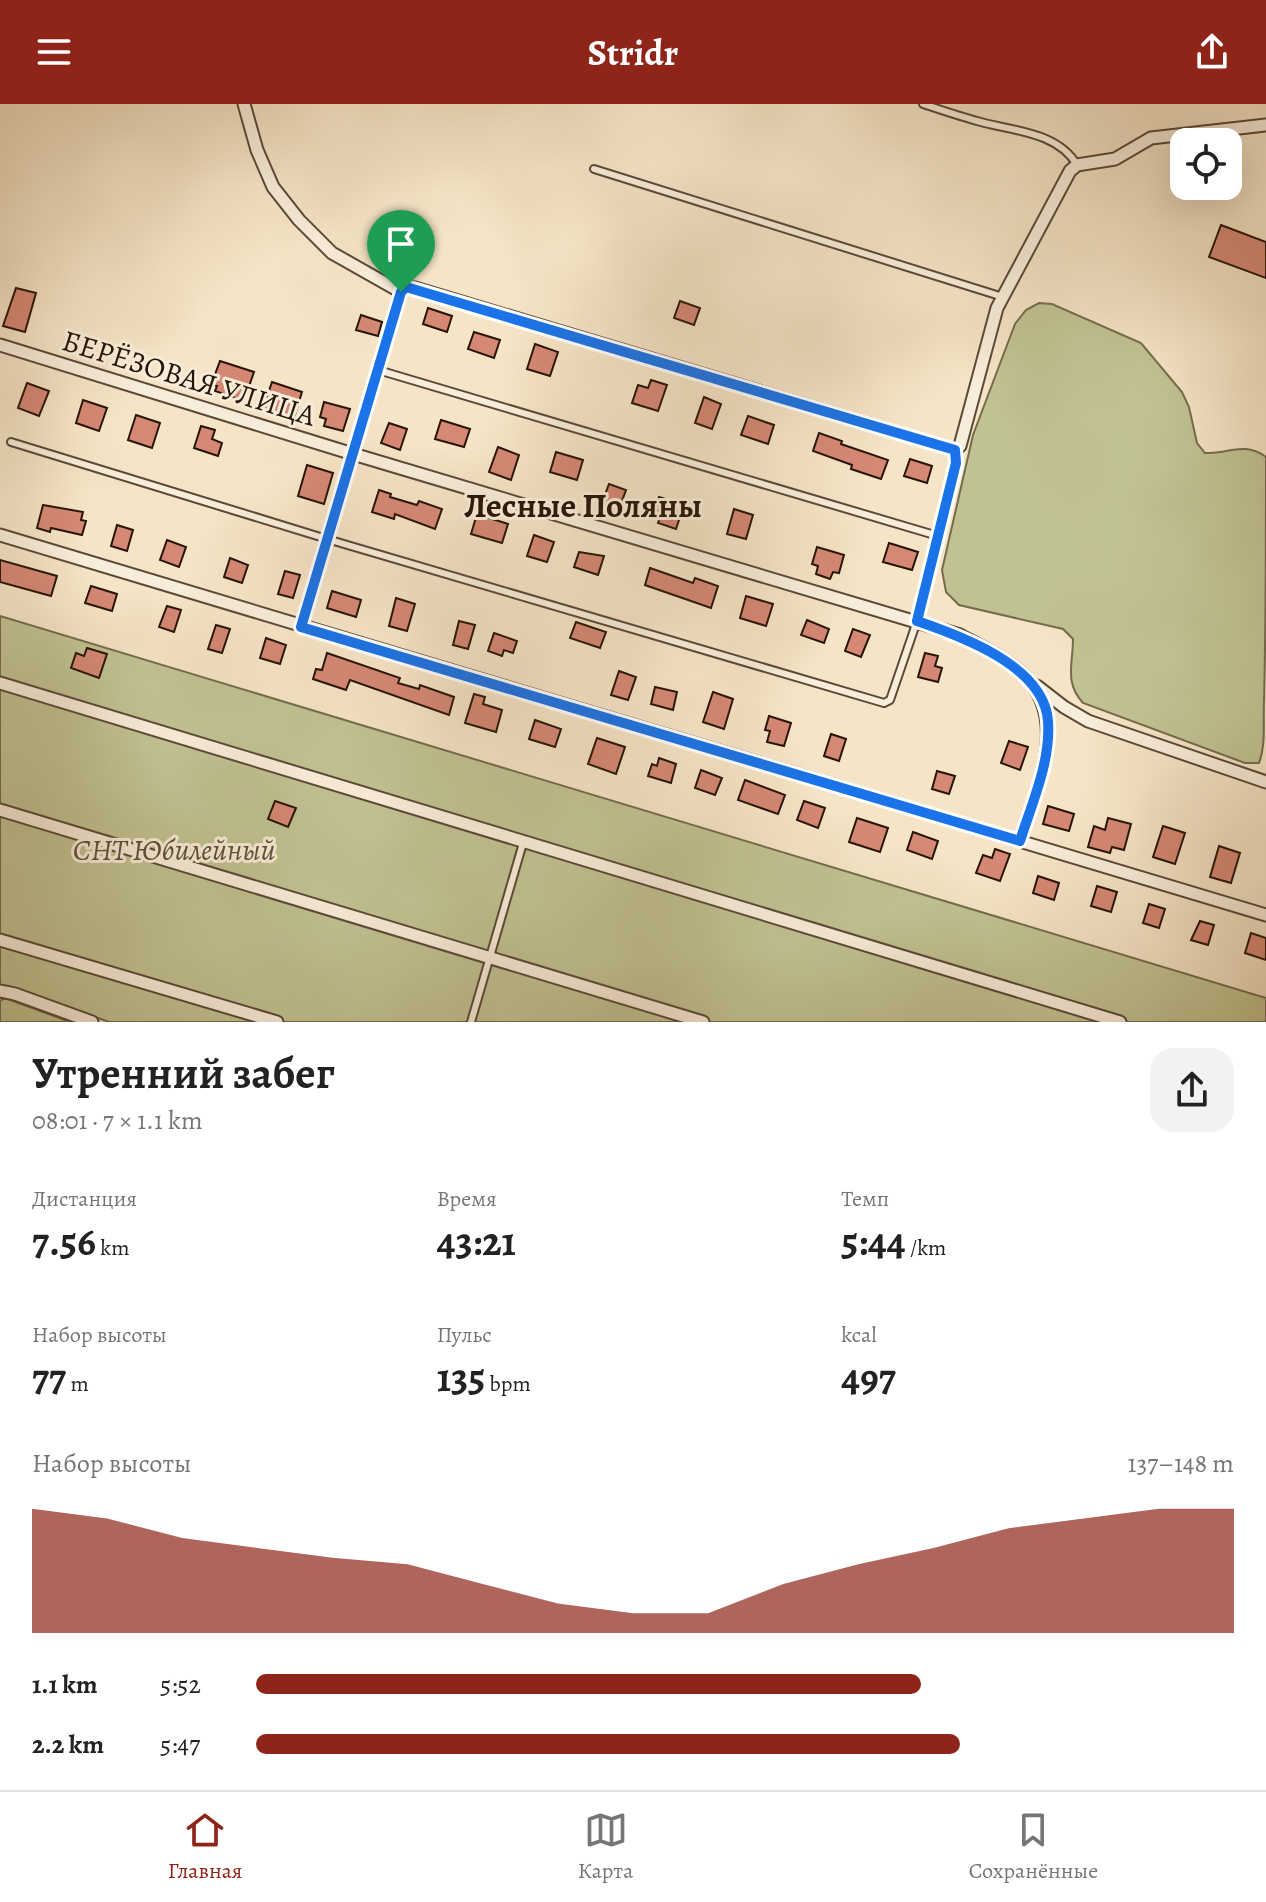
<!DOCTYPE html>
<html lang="ru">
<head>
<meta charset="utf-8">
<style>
	body { margin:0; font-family:Alegreya,serif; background:#f2f2f2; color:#222; height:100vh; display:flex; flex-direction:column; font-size:30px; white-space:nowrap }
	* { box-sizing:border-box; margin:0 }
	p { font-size:26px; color:#767676 }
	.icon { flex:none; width:44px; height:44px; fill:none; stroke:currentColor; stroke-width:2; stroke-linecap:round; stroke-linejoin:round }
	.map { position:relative; height:918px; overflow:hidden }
	.sheet { display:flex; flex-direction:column; background:#fff; flex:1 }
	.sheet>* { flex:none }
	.controls { position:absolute; left:1170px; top:24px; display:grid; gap:16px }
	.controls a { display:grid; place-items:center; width:72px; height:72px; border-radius:16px; background:#fff; box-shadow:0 8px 32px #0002; font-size:40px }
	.pin { position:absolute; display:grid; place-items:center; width:68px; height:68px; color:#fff; margin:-82px -34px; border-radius:50% 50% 50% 0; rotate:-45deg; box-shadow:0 0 8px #0007 }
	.pin .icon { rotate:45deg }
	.round { display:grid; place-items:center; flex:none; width:84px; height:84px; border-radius:24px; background:#f2f2f2 }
	.headline { display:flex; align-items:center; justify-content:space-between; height:136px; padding:0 32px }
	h1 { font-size:44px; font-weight:700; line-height:60px }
	.metrics { display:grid; grid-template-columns:repeat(3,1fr); gap:12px; height:136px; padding:8px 32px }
	.metrics div { display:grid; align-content:center }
	.metrics b { font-size:40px; font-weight:700 }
	.metrics small { font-size:22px; font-weight:400 }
	.metrics p { font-size:22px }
	.chart { height:224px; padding:16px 32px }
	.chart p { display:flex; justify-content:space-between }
	.chart svg { width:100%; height:144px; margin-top:8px; fill:#8f2418; opacity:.7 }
	ul { padding:0 32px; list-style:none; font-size:26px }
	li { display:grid; grid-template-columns:128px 96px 1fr; align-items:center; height:60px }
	li i { height:20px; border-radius:10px; background:#8f2418 }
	header { display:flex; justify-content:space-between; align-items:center; height:104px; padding:0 32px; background:#8f2418; color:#fff; font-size:36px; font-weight:700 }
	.tab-bar { display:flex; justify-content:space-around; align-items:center; height:112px; border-top:2px solid #e0e0e0; background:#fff; font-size:22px; color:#767676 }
	.tab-bar a { display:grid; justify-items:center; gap:4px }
	.tab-bar .current { color:#8f2418 }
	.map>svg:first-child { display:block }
	.green { fill:#c1c292; stroke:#746c4d; stroke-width:2 }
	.building { fill:#d58874; stroke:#281508; stroke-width:2 }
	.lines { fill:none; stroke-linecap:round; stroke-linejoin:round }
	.lane-casing { stroke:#5b4938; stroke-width:10 }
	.street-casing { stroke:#5b4938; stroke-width:15 }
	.lane { stroke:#f8edda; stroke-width:6 }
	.street { stroke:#f8edda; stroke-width:11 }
	.route-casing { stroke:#fff; stroke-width:16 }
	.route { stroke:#1a73e8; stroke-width:10 }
	.labels { text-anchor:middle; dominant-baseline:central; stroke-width:6; stroke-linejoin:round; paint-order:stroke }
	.street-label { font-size:30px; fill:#281508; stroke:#f8edda }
	.park-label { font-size:30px; font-style:italic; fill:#5e5238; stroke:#f8edda }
	.quarter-label { font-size:34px; font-weight:bold; fill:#281508; stroke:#f8edda }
</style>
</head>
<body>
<header><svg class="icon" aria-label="menu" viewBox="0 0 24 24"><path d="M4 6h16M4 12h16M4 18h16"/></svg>Stridr<svg class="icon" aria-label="share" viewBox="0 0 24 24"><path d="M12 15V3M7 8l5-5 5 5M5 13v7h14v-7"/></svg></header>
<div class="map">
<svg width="1266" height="918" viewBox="0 0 1266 918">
	<rect width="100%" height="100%" fill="#f5e4c6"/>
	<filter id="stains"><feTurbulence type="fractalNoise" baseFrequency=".0025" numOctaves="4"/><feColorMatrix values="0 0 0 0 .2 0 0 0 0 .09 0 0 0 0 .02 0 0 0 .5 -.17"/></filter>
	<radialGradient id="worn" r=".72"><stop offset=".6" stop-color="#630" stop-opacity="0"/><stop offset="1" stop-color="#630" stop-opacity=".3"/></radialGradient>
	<g class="green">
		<path d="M1039 199 1052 200 1141 239 1182 288 1189 303 1197 339 1205 349C1228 350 1244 337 1266 353 1266 435 1266 517 1264 598 1263 618 1266 641 1259 659H1245L1083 599C1064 578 1073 560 1073 535L1063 525 959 501 946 488 942 466 973 331 1015 220 1026 206Z"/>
		<path d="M0 512 1266 894V918H109L9 882 0 881Z"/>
		<path d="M5 894 70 918H0V897Z"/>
	</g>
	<g class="building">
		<path d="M1221 121 1266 138V174L1209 153Z"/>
		<path d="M16 184 36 189 25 228 3 222Z"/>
		<path d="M680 197 700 204 694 221 674 214Z"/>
		<path d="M428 204 452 212 447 228 423 220Z"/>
		<path d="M361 211 382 218 378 232 356 226Z"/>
		<path d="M474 228 500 236 494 254 468 245Z"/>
		<path d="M535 240 558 248 550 272 527 265Z"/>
		<path d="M220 257 254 268 244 297 215 287 217 282 211 281Z"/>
		<path d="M651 276 667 281 658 307 632 299 638 281 648 284Z"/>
		<path d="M272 278 302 288 294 314 263 304Z"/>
		<path d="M27 279 49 287 39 312 18 304Z"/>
		<path d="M704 293 721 300 712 325 695 319Z"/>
		<path d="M83 296 107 304 99 327 76 319Z"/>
		<path d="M324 298 350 305 343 327 324 322 326 315 320 313Z"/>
		<path d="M136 311 160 319 152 344 128 336Z"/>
		<path d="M748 312 774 321 768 340 741 331Z"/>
		<path d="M441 316 470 325 464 343 435 335Z"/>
		<path d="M389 319 407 325 400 346 381 339Z"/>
		<path d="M201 322 215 326 212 335 222 339 218 352 194 344Z"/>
		<path d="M819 329 842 337 841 340 888 356 881 375 851 365 852 361 813 347Z"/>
		<path d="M498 343 519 351 511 376 489 368Z"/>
		<path d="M556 348 583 356 577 376 550 368Z"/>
		<path d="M910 355 932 362 927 379 904 372Z"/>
		<path d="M307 361 333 369 324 400 298 392Z"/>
		<path d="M609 380 626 386 617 410 600 404Z"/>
		<path d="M379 386 391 390 390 393 417 401 419 397 442 405 435 425 395 410 394 415 372 408Z"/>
		<path d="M659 393 684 401 676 425 658 419 662 408 655 405Z"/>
		<path d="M43 401 83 408 81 416 86 417 82 431 51 424 50 428 37 424Z"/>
		<path d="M734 405 753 411 746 435 727 430Z"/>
		<path d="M477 410 508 420 502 439 471 430Z"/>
		<path d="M117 421 133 426 127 447 111 442Z"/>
		<path d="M534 431 554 438 547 458 527 452Z"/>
		<path d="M167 436 186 443 179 463 160 456Z"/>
		<path d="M889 439 918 448 912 466 883 458Z"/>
		<path d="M817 443 844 451 839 469 833 468 830 475 816 470 818 462 812 460Z"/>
		<path d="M579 448 604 452 598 471 574 463Z"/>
		<path d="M230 454 248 461 242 479 224 473Z"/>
		<path d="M0 456 57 472 51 492 0 478Z"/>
		<path d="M650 464 693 479 695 474 718 482 711 504 645 481Z"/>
		<path d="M285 467 300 471 293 494 278 490Z"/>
		<path d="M91 482 117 490 112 507 85 499Z"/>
		<path d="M332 487 361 496 356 513 327 504Z"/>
		<path d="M746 492 773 500 766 522 740 514Z"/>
		<path d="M396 494 415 500 407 527 389 522Z"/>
		<path d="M167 502 181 506 174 528 159 523Z"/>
		<path d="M807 516 829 525 824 539 801 531Z"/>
		<path d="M459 517 475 521 468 545 453 541Z"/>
		<path d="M576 518 606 528 600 544 570 534Z"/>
		<path d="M216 521 230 525 222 549 208 545Z"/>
		<path d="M853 525 870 531 861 553 845 547Z"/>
		<path d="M494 529 517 537 513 549 504 546 502 552 488 547Z"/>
		<path d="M266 534 286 541 280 560 260 554Z"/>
		<path d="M87 544 107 550 99 574 71 564 76 549 84 552Z"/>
		<path d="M327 549 400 574 398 579 419 585 420 581 454 593 449 611 350 576 346 586 313 575 316 565 322 566Z"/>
		<path d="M925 549 938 552 935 562 942 564 938 578 918 573Z"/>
		<path d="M619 567 636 573 628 596 611 591Z"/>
		<path d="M655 583 677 588 673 606 651 600Z"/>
		<path d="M713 588 733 595 724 625 703 618Z"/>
		<path d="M474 590 485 593 483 600 502 606 496 628 465 619Z"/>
		<path d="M769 612 791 619 784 642 767 638 770 627 765 626Z"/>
		<path d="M535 616 561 625 555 643 529 635Z"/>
		<path d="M831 630 846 635 839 657 824 652Z"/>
		<path d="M597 634 625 643 616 670 588 660Z"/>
		<path d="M1009 637 1028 643 1020 666 1001 659Z"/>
		<path d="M659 654 676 660 671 679 648 672 652 660 657 662Z"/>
		<path d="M701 666 722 674 715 691 695 684Z"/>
		<path d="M937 667 955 672 949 690 932 685Z"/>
		<path d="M745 676 785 691 778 710 738 696Z"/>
		<path d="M275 697 296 704 288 723 268 715Z"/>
		<path d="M804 697 825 704 818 724 797 716Z"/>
		<path d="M1048 702 1074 710 1069 727 1043 720Z"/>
		<path d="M857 714 888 724 880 748 849 738Z"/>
		<path d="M1108 714 1131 720 1124 746 1112 743 1110 749 1088 743 1094 722 1105 726Z"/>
		<path d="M1163 722 1185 729 1175 760 1153 753Z"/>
		<path d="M913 728 938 737 932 755 907 746Z"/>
		<path d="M1219 742 1240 749 1231 779 1210 773Z"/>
		<path d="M995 745 1010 750 1000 777 976 769 983 751 992 754Z"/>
		<path d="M1038 772 1059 779 1054 796 1033 789Z"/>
		<path d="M1097 782 1117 788 1111 808 1091 802Z"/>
		<path d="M1149 800 1165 805 1159 824 1143 819Z"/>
		<path d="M1200 817 1214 821 1208 841 1191 836Z"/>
		<path d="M1251 829 1266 834V856L1245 849Z"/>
	</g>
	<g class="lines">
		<g class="lane-casing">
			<g id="lane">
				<path d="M923 0C941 6 959 12 977 17 1011 27 1057 27 1077 61"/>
				<path d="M594 65 1003 193"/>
				<path d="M378 266 938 432"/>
				<path d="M11 338 327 435 884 599 890 596 917 517 956 359 955 346"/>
				<path d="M471 918 523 739"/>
			</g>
		</g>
		<g class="street-casing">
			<g id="street">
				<path d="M244 0 257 46 273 83 299 116 332 149 401 188"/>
				<path d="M401 188 406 183 415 184 955 346 960 342 997 204 1070 67 1077 61 1115 55 1151 34 1266 21"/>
				<path d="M0 241 353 350 960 531C982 543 1016 559 1031 579 1067 625 1035 688 1020 737"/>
				<path d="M0 431 1266 811"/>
				<path d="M301 523 401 188"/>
				<path d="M0 579 1120 918"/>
				<path d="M1037 582 1064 603 1088 617 1266 678"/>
				<path d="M0 706 703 918"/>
				<path d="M0 836 277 918"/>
				<path d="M0 887 15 890 92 918"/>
			</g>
		</g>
		<use href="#lane" class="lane"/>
		<use href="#street" class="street"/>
	</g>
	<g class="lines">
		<g class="route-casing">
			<path id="route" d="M406 183 955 346 956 359 917 517C961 532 1044 562 1048 617 1051 657 1032 699 1020 737L301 523 401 188Z"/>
		</g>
		<use href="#route" class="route"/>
	</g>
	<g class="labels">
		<g class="street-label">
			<text transform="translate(189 274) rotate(17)">БЕРЁЗОВАЯ УЛИЦА</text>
		</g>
		<g class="park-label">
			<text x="174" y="746">СНТ Юбилейный</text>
		</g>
		<g class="quarter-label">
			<text x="583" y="401">Лесные Поляны</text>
		</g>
	</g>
	<rect width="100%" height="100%" filter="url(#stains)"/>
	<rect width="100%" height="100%" fill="url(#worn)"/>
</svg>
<div class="controls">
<a><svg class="icon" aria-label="locate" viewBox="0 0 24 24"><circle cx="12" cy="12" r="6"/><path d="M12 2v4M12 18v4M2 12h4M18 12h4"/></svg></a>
</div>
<div class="pin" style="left:401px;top:188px;background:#1e9e55"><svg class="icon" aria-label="arrive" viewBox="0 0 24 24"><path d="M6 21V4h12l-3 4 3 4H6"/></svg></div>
</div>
<section class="sheet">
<div class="headline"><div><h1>Утренний забег</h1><p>08:01 · 7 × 1.1 km</p></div><a class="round"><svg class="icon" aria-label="share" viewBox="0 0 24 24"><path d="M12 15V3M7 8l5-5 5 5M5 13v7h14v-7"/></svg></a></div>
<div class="metrics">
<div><p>Дистанция</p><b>7.56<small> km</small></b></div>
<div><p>Время</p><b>43:21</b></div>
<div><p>Темп</p><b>5:44<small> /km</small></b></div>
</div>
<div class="metrics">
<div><p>Набор высоты</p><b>77<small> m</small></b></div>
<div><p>Пульс</p><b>135<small> bpm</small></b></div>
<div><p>kcal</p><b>497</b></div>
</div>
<div class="chart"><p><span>Набор высоты</span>137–148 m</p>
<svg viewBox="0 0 160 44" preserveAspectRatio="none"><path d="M0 44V6L10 9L20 15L30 18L40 21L50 23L60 29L70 35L80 38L90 38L100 29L110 23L120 18L130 12L140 9L150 6L160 6V44z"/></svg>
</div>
<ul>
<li><b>1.1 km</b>5:52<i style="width:68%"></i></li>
<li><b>2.2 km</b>5:47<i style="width:72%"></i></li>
</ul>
</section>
<nav class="tab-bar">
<a class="current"><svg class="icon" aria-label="home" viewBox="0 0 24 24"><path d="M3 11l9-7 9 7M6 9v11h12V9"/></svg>Главная</a>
<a><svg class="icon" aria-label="map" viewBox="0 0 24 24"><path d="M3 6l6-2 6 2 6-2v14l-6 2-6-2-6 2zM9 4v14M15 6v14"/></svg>Карта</a>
<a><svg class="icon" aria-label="saved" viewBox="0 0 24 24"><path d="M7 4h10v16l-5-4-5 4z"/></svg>Сохранённые</a>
</nav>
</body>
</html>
